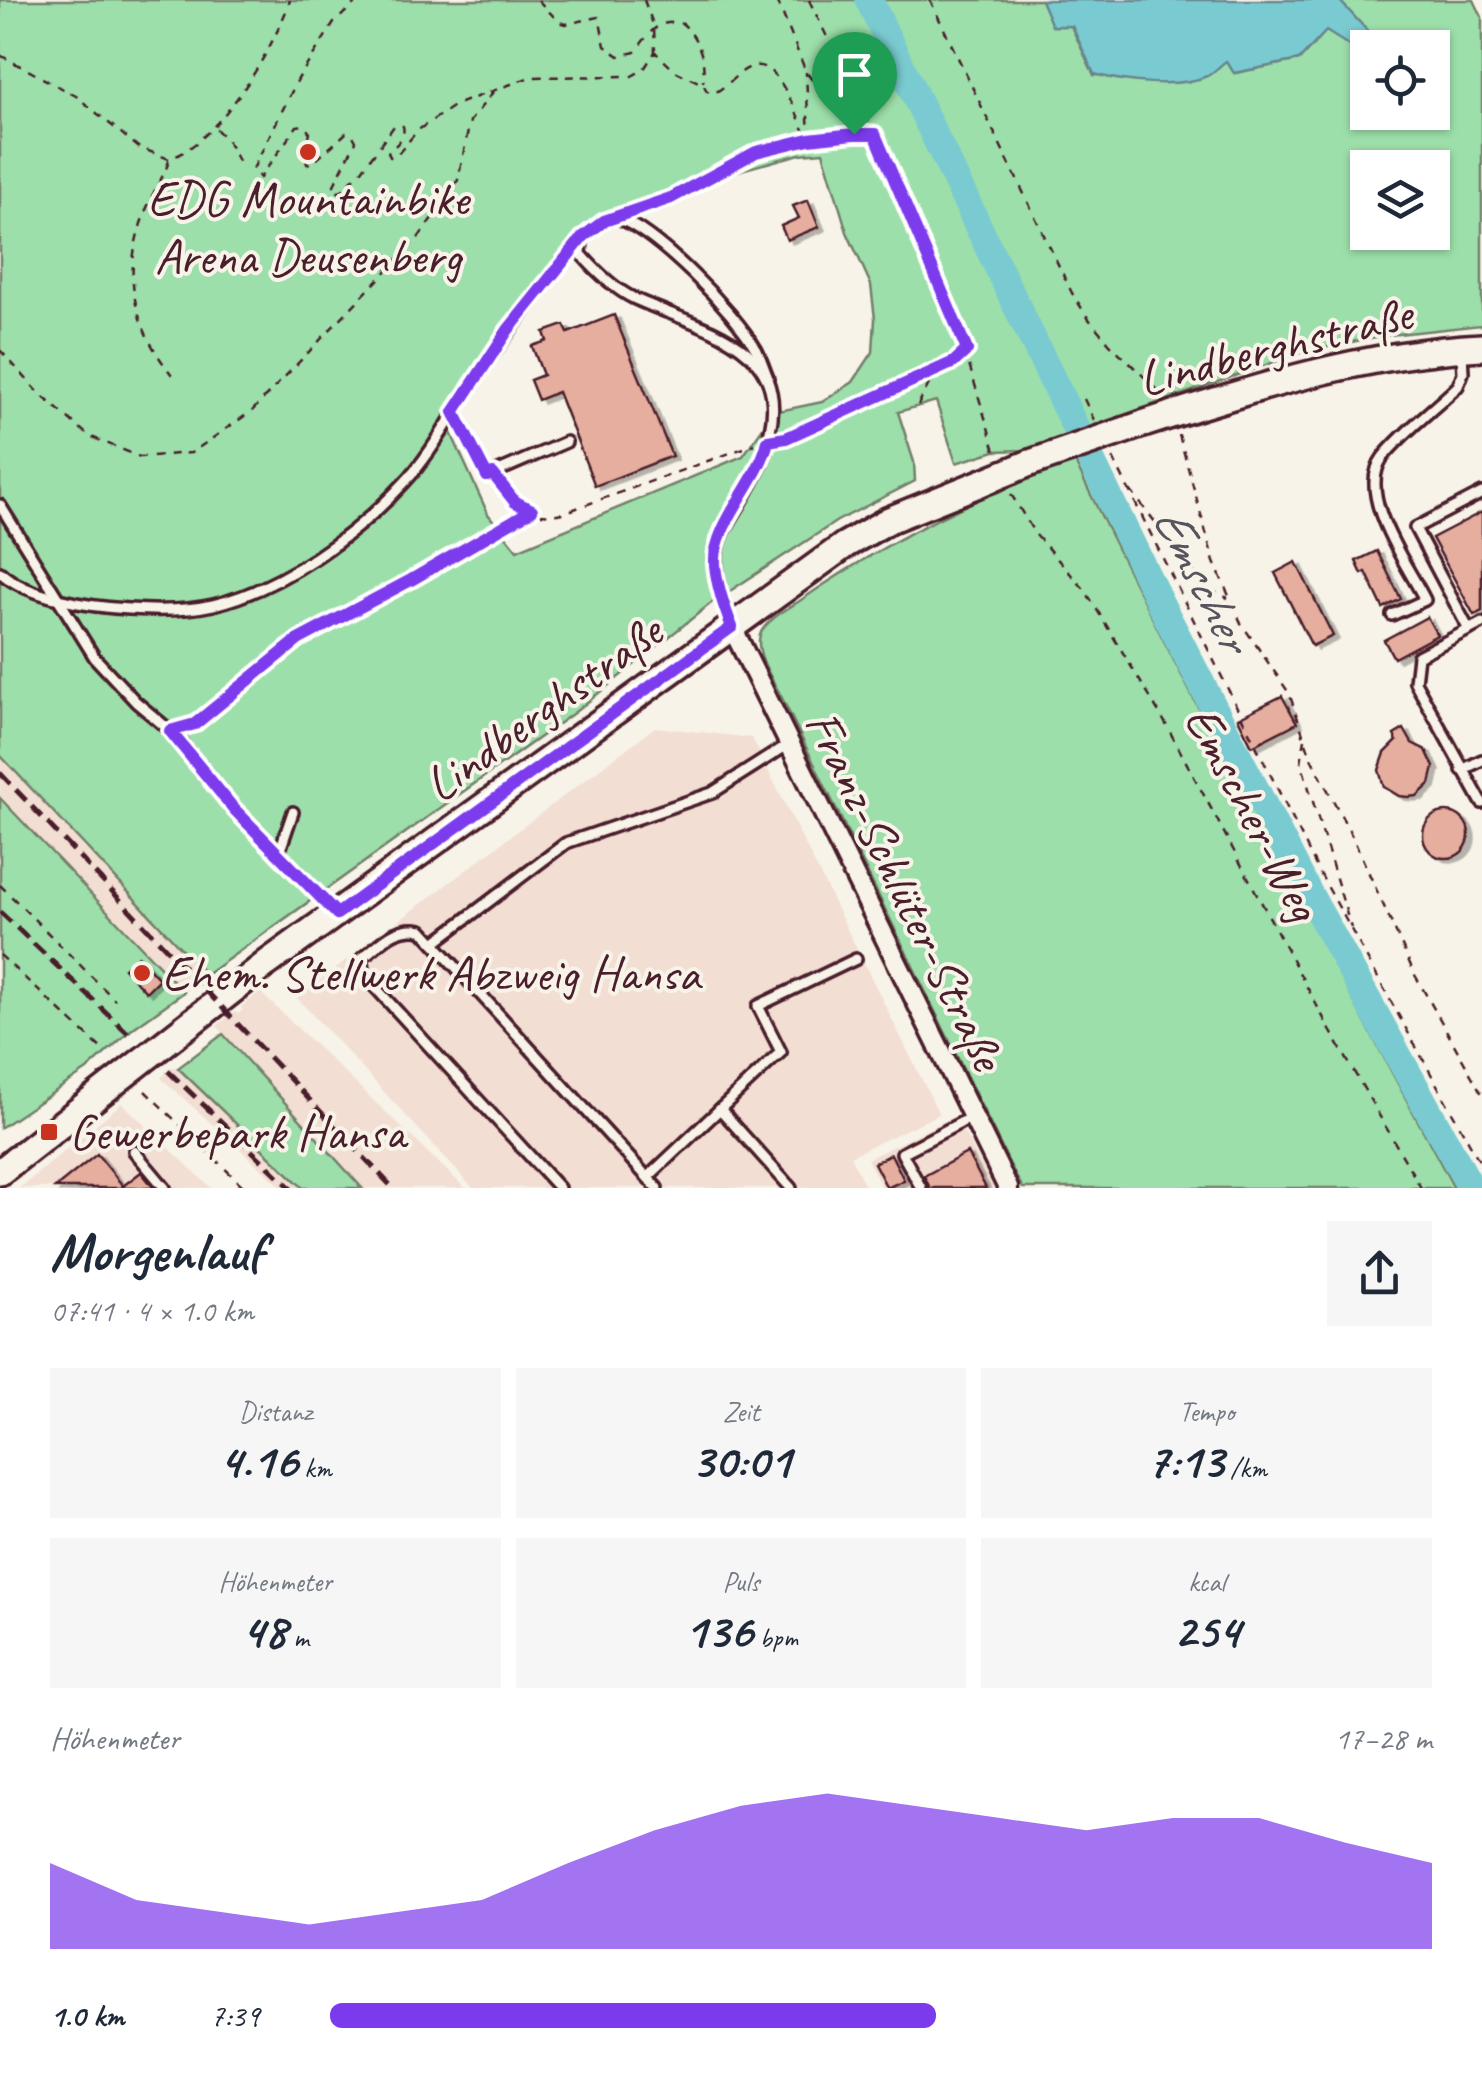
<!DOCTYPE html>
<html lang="de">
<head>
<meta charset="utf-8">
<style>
	body { margin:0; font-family:Caveat,sans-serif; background:#f6f6f7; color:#1f2937; height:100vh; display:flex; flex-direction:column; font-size:38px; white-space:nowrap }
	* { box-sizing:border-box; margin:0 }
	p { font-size:32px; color:#747a83 }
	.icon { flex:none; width:55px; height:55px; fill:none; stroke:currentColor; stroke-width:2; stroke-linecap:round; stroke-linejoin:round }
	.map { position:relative; height:1188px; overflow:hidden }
	.details { display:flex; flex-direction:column; background:#fff; flex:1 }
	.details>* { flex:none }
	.controls { position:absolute; left:1350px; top:30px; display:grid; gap:20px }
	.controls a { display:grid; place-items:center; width:100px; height:100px; border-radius:0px; background:#fff; box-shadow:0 2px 8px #0004; font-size:50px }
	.pin { position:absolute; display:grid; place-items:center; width:85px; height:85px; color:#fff; margin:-102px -42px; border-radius:50% 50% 50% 0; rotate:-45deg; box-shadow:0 0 10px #0007 }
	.pin .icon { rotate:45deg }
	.round { display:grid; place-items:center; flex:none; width:105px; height:105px; border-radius:0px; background:#f6f6f7 }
	.headline { display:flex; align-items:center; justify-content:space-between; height:170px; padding:0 50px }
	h1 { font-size:55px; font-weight:700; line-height:75px }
	.figures { display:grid; grid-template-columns:repeat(3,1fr); gap:15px; height:170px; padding:10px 50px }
	.figures div { display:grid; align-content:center; border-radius:0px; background:#f6f6f7; text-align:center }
	.figures b { font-size:50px; font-weight:700 }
	.figures small { font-size:28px; font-weight:400 }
	.figures p { font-size:28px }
	.chart { height:280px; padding:20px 50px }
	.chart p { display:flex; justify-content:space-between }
	.chart svg { width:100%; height:180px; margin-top:10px; fill:#7c3aed; opacity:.7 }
	ul { padding:0 50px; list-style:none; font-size:32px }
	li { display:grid; grid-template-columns:160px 120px 1fr; align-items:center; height:75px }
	li i { height:25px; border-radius:12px; background:#7c3aed }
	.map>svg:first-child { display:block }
	.built { fill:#f2ded2 }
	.green { fill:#9cdfaa; stroke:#737f6a; stroke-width:2.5; fill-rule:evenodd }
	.water { fill:#7acbd1; stroke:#67868f; stroke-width:2.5 }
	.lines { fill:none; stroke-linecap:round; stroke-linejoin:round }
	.river { stroke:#7acbd1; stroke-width:28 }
	.building { fill:#e6ae9f; stroke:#4a1f2b; stroke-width:2.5; filter:url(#shadow) }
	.service-casing { stroke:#4a1f2b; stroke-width:16 }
	.minor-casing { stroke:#4a1f2b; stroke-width:25 }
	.secondary-casing { stroke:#4a1f2b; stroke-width:32 }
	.path { stroke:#4a1f2b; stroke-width:2.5; stroke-dasharray:8 8; stroke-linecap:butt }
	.service { stroke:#f7f3e8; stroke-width:9 }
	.minor { stroke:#f7f3e8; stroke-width:18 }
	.secondary { stroke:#f7f3e8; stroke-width:25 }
	.rail { stroke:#4a1f2b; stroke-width:5; stroke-dasharray:15 8; stroke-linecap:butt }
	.secondary-bridge-casing { stroke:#4a1f2b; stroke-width:32; stroke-linecap:butt }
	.secondary-bridge { stroke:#f7f3e8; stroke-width:25 }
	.route-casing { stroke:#fff; stroke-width:20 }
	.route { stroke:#7c3aed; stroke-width:12 }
	.poi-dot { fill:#c8321e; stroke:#f7f3e8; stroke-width:4 }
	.labels { text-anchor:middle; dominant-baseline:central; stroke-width:8; stroke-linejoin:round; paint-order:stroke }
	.poi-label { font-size:50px; fill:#4a1f2b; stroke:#f7f3e8; text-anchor:start }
	.street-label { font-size:50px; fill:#4a1f2b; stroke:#f7f3e8 }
	.water-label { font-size:52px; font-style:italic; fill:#58535d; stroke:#f7f3e8 }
</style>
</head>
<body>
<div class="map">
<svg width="1482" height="1188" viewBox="0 0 1482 1188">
	<defs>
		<filter id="shadow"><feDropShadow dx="5.5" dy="3.5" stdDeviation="0" flood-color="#0004"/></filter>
	</defs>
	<rect width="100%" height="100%" fill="#f7f3e8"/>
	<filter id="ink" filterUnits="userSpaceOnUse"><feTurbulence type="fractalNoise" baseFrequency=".01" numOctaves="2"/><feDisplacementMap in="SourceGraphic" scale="20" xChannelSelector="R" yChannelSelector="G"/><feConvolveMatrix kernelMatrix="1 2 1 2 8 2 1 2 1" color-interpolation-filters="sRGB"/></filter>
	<g filter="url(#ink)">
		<g class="built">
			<path d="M655 727 752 738 939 1114 850 1156 866 1188H473L297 998Z"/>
			<path d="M0 755 206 975 184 992 0 798Z"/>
			<path d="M260 992 465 1188H363L217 1026 235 1012 238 1014 243 1010 241 1007Z"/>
			<path d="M172 1067 178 1068 303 1188H283L161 1078Z"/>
			<path d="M122 1103 211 1188H20Z"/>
			<path d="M955 1116 994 1188H882L867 1159Z"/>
		</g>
		<g class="green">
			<path d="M0 0H1041L1053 26H1071L1094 75H1208L1226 60 1235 73 1299 60 1326 31 1367 54 1368 112H1432V48L1382 47 1339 0H1474L1482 17V325L1380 336 1300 353 1024 450 995 451 956 463 936 401 898 412 914 462 915 481 837 521 710 604 575 712 206 975 0 755ZM823 152 847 232 871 285 875 319 873 352 853 382 822 402 774 412 743 456 517 550 488 514 447 424 583 237 615 209 712 178 800 154ZM1368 168H1432V232H1368Z"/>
			<path d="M1075 462C1194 708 1325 947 1454 1188H1023L1015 1175 783 700C775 683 754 654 760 635 764 621 789 608 801 600 887 541 975 495 1075 462Z"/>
			<path d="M0 798 184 992 132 1029 87 1070 0 1128Z"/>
			<path d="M223 1034 362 1188H303L178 1068Z"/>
		</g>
		<path class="water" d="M1041 0H1339L1382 47 1368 48 1367 54 1364 55 1326 31 1299 60 1234 73 1226 61C1220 65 1214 73 1207 76 1178 89 1123 82 1094 74L1072 26H1052Z"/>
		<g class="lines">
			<path class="river" d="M869 0 1160 603 1308 892 1471 1188"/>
		</g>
		<g class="building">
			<path d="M808 200 819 227 787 240 781 226 799 218 793 206Z"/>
			<path d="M614 315 672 456 595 486 558 392 538 400 530 380 543 375 532 346 547 341 544 332 564 325 568 333Z"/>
			<path d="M1482 512V611L1474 615 1432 538Z"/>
			<path d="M1377 551 1401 599 1383 608 1366 572 1362 574 1356 561Z"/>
			<path d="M1296 562 1333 636 1312 646 1275 573Z"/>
			<path d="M1427 617 1437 635 1394 658 1384 640Z"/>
			<path d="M1282 696 1297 723 1252 746 1238 718Z"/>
			<path d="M1404 729 1412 743 1426 750 1434 767 1430 784 1417 796 1408 797 1399 796 1384 787 1379 770 1385 753 1397 741 1394 735Z"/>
			<circle cx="1446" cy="835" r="23"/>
			<path d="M138 956 159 979 146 992 124 968Z"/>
			<path d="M967 1153 986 1188H930L924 1176Z"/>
			<path d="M97 1154 123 1186 141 1172 154 1188H55Z"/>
			<path d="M891 1154 904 1180 887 1188 874 1163Z"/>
		</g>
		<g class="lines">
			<g class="service-casing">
				<g id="service">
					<path d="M582 240 581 254C595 270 613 288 633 298 694 327 790 341 770 431 768 441 767 452 763 461 731 535 697 533 731 623"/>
					<path d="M454 412 487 476 566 442"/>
					<path d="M0 505 95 658 136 702 179 738 202 772 234 809 336 913"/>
					<path d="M0 572C28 598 90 607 129 609 157 611 186 611 213 605 283 588 356 535 404 483 426 460 444 429 461 402 485 365 509 331 536 296 559 267 580 229 616 217 658 233 733 310 756 349 761 358 764 369 768 378"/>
					<path d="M1392 615 1425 600C1407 564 1355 494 1383 457 1404 431 1434 409 1458 386L1463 373 1462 351"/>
					<path d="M1482 623 1418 656 1415 682 1482 803"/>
					<path d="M1469 630 1415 528 1482 493"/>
					<path d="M1462 770 1482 760"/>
					<path d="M279 853 293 812"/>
					<path d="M434 943 566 843 712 793 789 744"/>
					<path d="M720 1109 781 1052 758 1006 856 959"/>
					<path d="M134 1151 165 1188"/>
					<path d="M648 1177 720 1109 791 1188"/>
					<path d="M559 1188 364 975 362 958C381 943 396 924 422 930L657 1188"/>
					<path d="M921 1188 902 1153 972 1117"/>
				</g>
			</g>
			<g class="minor-casing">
				<path id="minor" d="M732 627 1008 1188"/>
			</g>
			<g class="secondary-casing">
				<g id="secondary">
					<path d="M1143 424C1254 388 1364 353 1482 347"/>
					<path d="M0 1172 266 964 845 545 889 520 1030 463"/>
				</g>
			</g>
			<g class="path">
				<path d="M358 0 334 23 298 79 253 169 260 178 297 126 304 125 310 133 304 150 307 164 315 161 346 133 352 134 356 141 334 185 335 192H340L362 170 394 126H403C406 138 396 145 388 152L390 157 397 155 418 130 455 105 530 77 632 76 644 69 655 52 675 71 703 84 707 91 714 93C728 87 738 70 754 66 781 61 798 122 809 139L854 134"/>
				<path d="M538 0 559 22 566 24 599 17 605 46 619 56 635 52C649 34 656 18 683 24 699 39 706 61 703 82"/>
				<path d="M644 0 654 27 655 52"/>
				<path d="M777 0 806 72 854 134 871 135"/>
				<path d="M809 0 875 135 956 322 996 454"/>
				<path d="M930 0 1072 293 1088 318 1110 344 1163 395"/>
				<path d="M0 55 76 96 138 147 169 159C218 142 274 49 290 0"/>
				<path d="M812 77 844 73"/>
				<path d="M216 129 227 140 239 163"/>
				<path d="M169 161C164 176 155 188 149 203 121 266 129 321 172 375"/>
				<path d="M631 210 671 198 756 153 809 139 806 72"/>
				<path d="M0 350 41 395 89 436 140 457 191 453 252 411 419 237 458 180 470 121 493 92"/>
				<path d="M1084 399 1094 420"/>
				<path d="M918 405 930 382 966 351"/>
				<path d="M1179 435 1214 562 1241 623 1289 693 1312 760 1353 838 1415 975 1482 1094"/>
				<path d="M782 439 954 362"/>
				<path d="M1113 458 1316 866 1482 1166"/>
				<path d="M502 485C520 507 534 519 563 513L755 444"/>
				<path d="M1130 490 1208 589 1228 598"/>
				<path d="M1011 494 1035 534 1085 590 1163 719 1330 1030 1421 1188"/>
				<path d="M186 726 195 723 298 640 411 580 530 512"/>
				<path d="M1305 739 1301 762 1351 928"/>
				<path d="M0 885 115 1000"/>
				<path d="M0 955 105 1052"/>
				<path d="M145 1091 245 1188"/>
			</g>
			<use href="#service" class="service"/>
			<use href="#minor" class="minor"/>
			<use href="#secondary" class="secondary"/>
			<g class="rail">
				<path d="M0 773 393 1188"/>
				<path d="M0 912 128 1033"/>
				<path d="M168 1071 291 1188"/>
			</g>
			<g class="secondary-bridge-casing">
				<path id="secondary-bridge" d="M1030 463 1143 424"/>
			</g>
			<use href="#secondary-bridge" class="secondary-bridge"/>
		</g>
	</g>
	<g class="lines" filter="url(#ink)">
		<g class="route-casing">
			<path id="route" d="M854 134H875L967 350 954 362 786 438 768 441C759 482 712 525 715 565 717 587 724 607 732 627L337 914 234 809 170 731 195 724 298 640 411 580 532 510 515 502 493 474 487 476 454 412 508 330 583 237 604 221 671 198 756 152 809 139Z"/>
		</g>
		<use href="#route" class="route"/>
	</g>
	<g class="poi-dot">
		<circle cx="308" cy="152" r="10"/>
		<circle cx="142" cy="973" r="10"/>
		<rect x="39" y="1122" width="20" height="20" rx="5"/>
	</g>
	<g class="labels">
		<g class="poi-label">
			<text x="308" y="198" text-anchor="middle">EDG Mountainbike<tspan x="308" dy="58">Arena Deusenberg</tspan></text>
			<text x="162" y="973">Ehem. Stellwerk Abzweig Hansa</text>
			<text x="69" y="1132">Gewerbepark Hansa</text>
		</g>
		<g class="street-label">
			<text transform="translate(1275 346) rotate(-14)">Lindberghstraße</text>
			<text transform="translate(543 708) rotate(-36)">Lindberghstraße</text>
			<text transform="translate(1253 813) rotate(62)">Emscher-Weg</text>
			<text transform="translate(905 890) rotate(64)">Franz-Schlüter-Straße</text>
		</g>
		<g class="water-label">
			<text transform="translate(1202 578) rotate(63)">Emscher</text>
		</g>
	</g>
</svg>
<div class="controls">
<a><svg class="icon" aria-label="locate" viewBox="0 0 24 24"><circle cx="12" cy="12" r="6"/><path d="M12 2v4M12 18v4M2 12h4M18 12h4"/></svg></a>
<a><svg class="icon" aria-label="layers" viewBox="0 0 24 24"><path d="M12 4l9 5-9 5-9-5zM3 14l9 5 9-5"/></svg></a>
</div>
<div class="pin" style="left:854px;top:134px;background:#1e9e55"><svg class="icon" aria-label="arrive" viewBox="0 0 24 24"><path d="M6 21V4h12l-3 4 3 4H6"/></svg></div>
</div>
<section class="details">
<div class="headline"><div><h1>Morgenlauf</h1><p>07:41 · 4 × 1.0 km</p></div><a class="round"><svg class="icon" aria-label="share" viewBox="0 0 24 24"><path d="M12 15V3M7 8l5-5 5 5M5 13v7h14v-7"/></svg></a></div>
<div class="figures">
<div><p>Distanz</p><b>4.16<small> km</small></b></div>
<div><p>Zeit</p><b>30:01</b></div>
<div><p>Tempo</p><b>7:13<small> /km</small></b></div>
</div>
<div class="figures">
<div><p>Höhenmeter</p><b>48<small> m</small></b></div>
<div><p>Puls</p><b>136<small> bpm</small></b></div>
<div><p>kcal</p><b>254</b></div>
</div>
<div class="chart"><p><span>Höhenmeter</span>17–28 m</p>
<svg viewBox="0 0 160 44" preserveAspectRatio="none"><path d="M0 44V23L10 32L20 35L30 38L40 35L50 32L60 23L70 15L80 9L90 6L100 9L110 12L120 15L130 12L140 12L150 18L160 23V44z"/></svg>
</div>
<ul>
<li><b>1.0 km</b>7:39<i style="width:55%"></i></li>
</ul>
</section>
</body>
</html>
